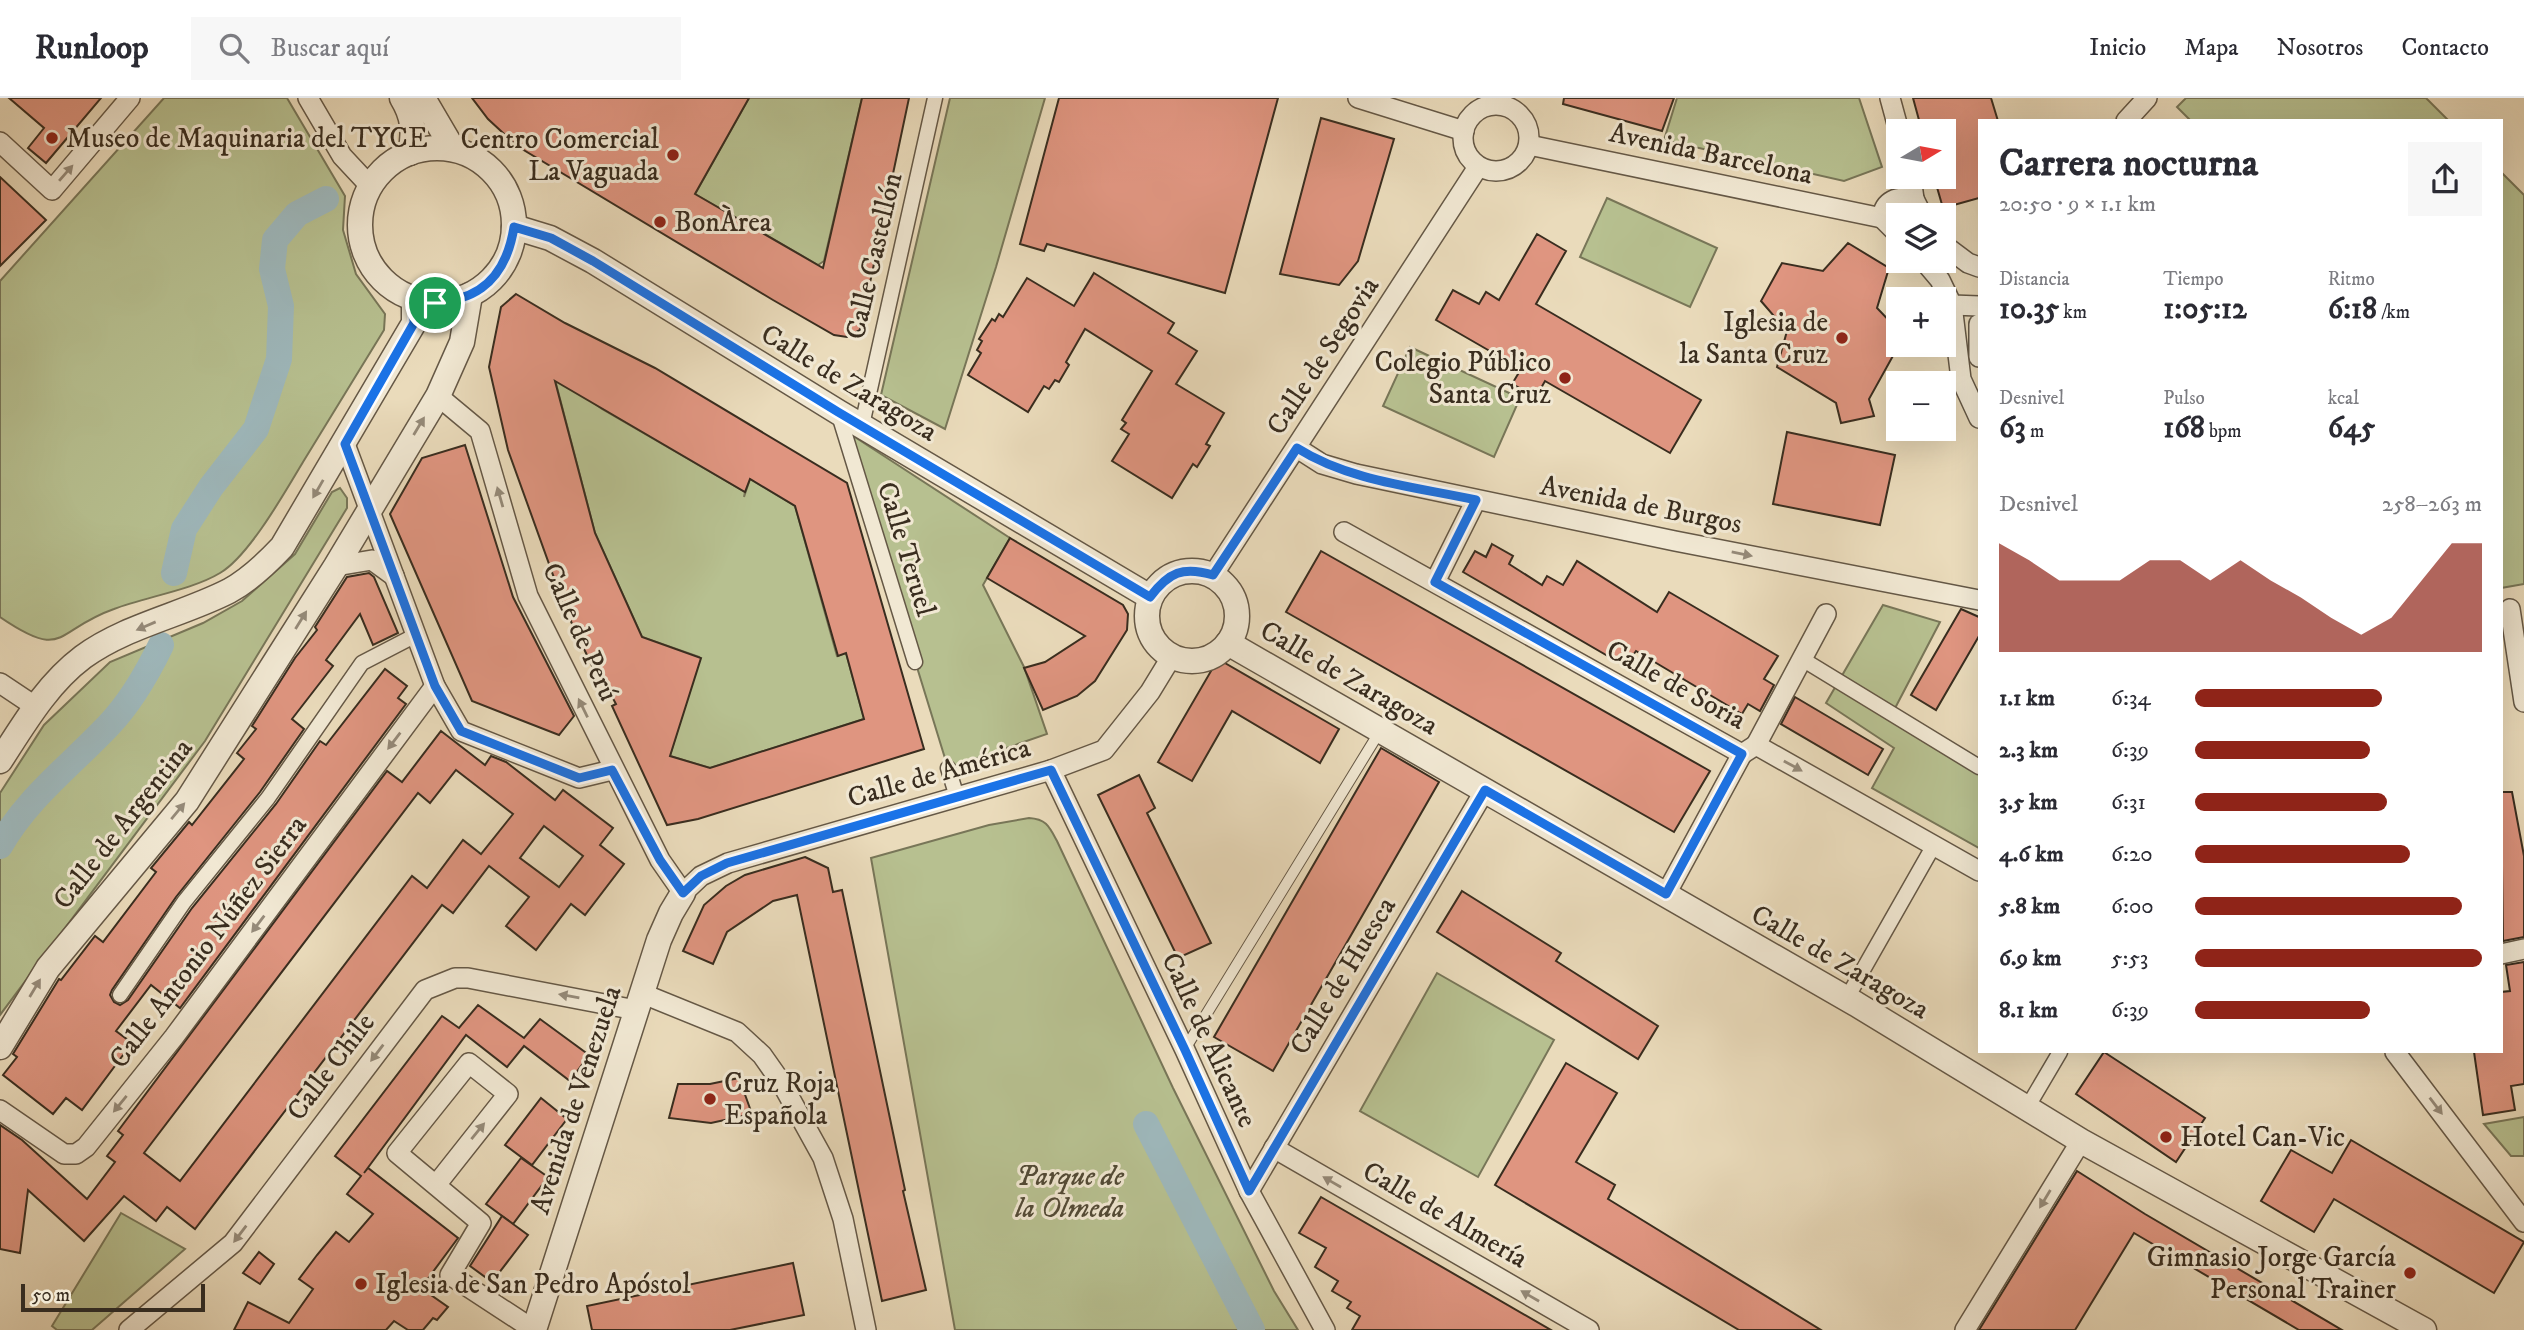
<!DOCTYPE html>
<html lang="es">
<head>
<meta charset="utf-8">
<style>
	body { margin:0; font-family:"IM FELL DW Pica",serif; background:#f7f7f7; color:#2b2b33; height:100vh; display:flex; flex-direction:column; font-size:26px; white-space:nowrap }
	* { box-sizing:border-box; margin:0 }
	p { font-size:23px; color:#7c7c81 }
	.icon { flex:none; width:38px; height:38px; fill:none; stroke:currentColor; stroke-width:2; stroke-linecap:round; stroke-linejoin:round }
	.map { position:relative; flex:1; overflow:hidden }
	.drawer { position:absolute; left:1978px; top:21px; width:525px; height:934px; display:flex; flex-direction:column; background:#fff; border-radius:0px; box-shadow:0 7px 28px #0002 }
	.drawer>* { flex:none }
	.needle { width:46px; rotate:80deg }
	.tools { position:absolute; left:1886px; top:21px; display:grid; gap:14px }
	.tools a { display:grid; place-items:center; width:70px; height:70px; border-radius:0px; background:#fff; box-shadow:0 7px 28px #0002; font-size:35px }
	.scale { position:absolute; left:21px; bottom:18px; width:184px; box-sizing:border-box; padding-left:7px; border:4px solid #392d1f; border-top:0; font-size:19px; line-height:24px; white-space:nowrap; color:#392d1f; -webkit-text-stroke:5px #f1e8d3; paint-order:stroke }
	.pin { position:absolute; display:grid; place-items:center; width:60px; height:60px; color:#fff; margin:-30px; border:4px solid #fff; border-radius:50%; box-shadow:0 2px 7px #0007 }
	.round { display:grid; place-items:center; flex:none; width:74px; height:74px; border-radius:0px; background:#f7f7f7 }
	.headline { display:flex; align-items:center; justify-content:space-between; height:119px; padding:0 21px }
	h1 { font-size:38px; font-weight:700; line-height:52px }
	.figures { display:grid; grid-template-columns:repeat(3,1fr); gap:10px; height:119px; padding:7px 21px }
	.figures div { display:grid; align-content:center }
	.figures b { font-size:30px; font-weight:700 }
	.figures small { font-size:19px; font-weight:400 }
	.figures p { font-size:19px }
	.chart { height:196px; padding:14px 21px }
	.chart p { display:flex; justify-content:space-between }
	.chart svg { width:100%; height:126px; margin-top:7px; fill:#8f2418; opacity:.7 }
	ul { padding:0 21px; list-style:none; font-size:23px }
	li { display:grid; grid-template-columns:112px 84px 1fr; align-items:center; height:52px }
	li i { height:18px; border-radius:9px; background:#8f2418 }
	header { display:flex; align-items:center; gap:42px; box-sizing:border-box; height:98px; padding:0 35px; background:#fff; border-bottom:2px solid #e1e1e2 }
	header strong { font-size:33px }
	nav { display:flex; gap:38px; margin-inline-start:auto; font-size:24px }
	.search { width:490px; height:63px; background:#f7f7f7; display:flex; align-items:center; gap:18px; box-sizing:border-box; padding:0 24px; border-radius:0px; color:#7c7c81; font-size:26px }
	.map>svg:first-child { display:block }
	.green { fill:#b7c090; stroke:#787658; stroke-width:2 }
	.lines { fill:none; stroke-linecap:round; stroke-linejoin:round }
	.canal { stroke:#9eb8bc; stroke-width:26 }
	.building { fill:#df9580; stroke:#392d1f; stroke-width:2; fill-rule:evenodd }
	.service-casing { stroke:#655846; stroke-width:12 }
	.pedestrian-casing { stroke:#655846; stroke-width:17 }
	.minor-casing { stroke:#655846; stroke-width:22 }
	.tertiary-casing { stroke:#655846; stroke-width:27 }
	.service { stroke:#f1e8d3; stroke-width:10 }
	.pedestrian { stroke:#f1e8d3; stroke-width:14 }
	.minor { stroke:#f1e8d3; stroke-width:19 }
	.tertiary { stroke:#f1e8d3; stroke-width:24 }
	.oneway { fill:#958a79 }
	.route-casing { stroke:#fff; stroke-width:14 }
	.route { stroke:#1a73e8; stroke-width:9 }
	.poi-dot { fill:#8f2418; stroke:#f1e8d3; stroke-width:2.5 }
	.labels { text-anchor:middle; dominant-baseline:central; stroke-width:6; stroke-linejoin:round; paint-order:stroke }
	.poi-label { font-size:28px; fill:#392d1f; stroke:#f1e8d3; text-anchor:start }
	.street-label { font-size:28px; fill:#392d1f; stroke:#f1e8d3 }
	.park-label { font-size:28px; font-style:italic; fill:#524a36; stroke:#f1e8d3 }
</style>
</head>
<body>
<header>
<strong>Runloop</strong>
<div class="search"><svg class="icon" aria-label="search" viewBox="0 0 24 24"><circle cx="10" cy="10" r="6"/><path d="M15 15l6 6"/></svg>Buscar aquí</div>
<nav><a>Inicio</a><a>Mapa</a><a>Nosotros</a><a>Contacto</a></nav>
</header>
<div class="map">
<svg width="2524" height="1232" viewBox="0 0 2524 1232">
	<rect width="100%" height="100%" fill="#eadbbb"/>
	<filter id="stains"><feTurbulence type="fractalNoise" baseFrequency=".00286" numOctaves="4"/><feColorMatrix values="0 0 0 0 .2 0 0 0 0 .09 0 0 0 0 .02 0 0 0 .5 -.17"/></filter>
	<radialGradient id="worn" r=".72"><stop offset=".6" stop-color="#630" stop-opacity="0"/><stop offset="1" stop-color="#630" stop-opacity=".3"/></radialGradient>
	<g class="green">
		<path d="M164 0H287L345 98 343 132 356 176 385 216 384 232C357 276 330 320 303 364 285 394 249 458 220 475 192 492 145 499 114 511 54 532 66 564 0 519V183Z"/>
		<path d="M749 0H862L824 163 818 167 695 96Z"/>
		<path d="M950 0H1045L996 169 945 331 881 297Z"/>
		<path d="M1677 0H1859L1882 69 1844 83 1664 42Z"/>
		<path d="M2186 0H2426L2449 23H2191L2177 9Z"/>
		<path d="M2501 74 2524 97V486L2501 490Z"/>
		<path d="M1607 100 1717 150 1690 209 1580 159Z"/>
		<path d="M1410 249 1520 300 1494 359 1383 308Z"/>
		<path d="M547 251 560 280 602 311 745 394 744 399 750 381 795 408 837 558 846 555 864 621 710 670 670 658 699 559 642 539 595 435Z"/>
		<path d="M844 332 1010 440 983 487 1024 569 1047 636 948 670Z"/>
		<path d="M340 390 347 400V410L205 643 0 917V695L44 627 110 564 203 525 242 503 295 456 332 394Z"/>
		<path d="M1883 507 1940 524 1892 616 1979 668V750L1872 690 1894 650 1826 605Z"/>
		<path d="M1029 720C1046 721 1049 728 1057 743L1173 990 1274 1193 1298 1232H955L871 760 989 727Z"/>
		<path d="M1437 875 1554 942 1478 1079 1360 1013Z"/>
		<path d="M2524 1019V1058H2511L2484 1026Z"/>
		<path d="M121 1115 185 1151 92 1232H57L52 1228Z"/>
	</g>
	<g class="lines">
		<g class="canal">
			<path d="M174 475 184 431 211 389 256 331 279 261 281 208 272 171 275 142 297 116 326 101"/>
			<path d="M0 748C27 700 71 667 108 628 131 604 147 576 161 547"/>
			<path d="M1146 1026 1252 1232"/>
		</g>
	</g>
	<g class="building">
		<path d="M9 0H101L46 65 28 50 44 30Z"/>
		<path d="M472 0H749L695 96 823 170 862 0H909L860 232 847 239 834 237 773 202 517 48 488 21Z"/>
		<path d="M1059 0H1278L1225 195 1047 146 1044 153 1020 146Z"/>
		<path d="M1564 0H1674L1662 33 1563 6Z"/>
		<path d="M1913 0H1991L1998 23H1979V100L1943 110 1934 79H1944V33H1922Z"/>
		<path d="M1321 20 1394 41 1358 163 1339 187 1280 176Z"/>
		<path d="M0 79 46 122 0 168Z"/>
		<path d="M1537 136 1566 153 1536 206 1701 302 1670 355 1545 283 1536 299 1512 286 1521 271 1436 222 1453 192 1479 206 1486 194 1499 202Z"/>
		<path d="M1848 145 1889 170 1877 210 1899 233V247L1869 301 1874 318 1841 325 1836 305 1777 269 1787 233 1761 203 1782 165 1823 173Z"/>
		<path d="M1094 175 1174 225 1168 235 1197 253 1176 286 1224 315 1206 346 1210 348 1197 369 1193 366 1172 400 1112 363 1129 336 1121 331 1126 325 1122 322 1152 273 1085 231 1066 264 1069 267 1059 284 1055 282 1049 291 1044 288 1028 314 968 277 981 255 977 252 982 243 979 241 992 221 995 223 999 216 1003 219 1027 180 1074 208Z"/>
		<path d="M516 196 565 225 655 270 847 385 924 651 698 721 667 727 612 608 616 606 597 571 594 572 566 513 508 352 489 269 501 209ZM555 283 745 394 750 381 795 408 838 558 846 555 864 621 710 670 670 658 701 560 642 539 595 435Z"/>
		<path d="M1787 334 1895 357 1880 427 1773 406Z"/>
		<path d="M465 347 513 499 574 618 559 637 472 603 390 416 422 360Z"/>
		<path d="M1010 440 1123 507 1128 516 1127 532 1095 583 1077 598 1043 612 1024 570 1045 564 1085 538 987 480Z"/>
		<path d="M1492 446 1513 458 1509 466 1542 487 1547 478 1563 487 1577 463 1657 514 1669 494 1778 558 1764 581 1774 587 1760 613 1748 606 1742 616 1636 553 1625 568 1463 474 1475 453 1486 459Z"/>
		<path d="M1321 453 1710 673 1674 734 1286 514Z"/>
		<path d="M369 475 374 479 398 535 373 547 360 516 326 562 333 568 292 621 304 631 260 694 176 799 112 892 110 897 114 904 120 907 128 902 192 810 276 706 320 643 326 647 385 571 407 588 398 600 406 606 180 910 151 887 116 933 132 945 82 1012 66 1000 53 1016 3 977 17 959 13 956 59 881 61 882 95 838 103 844 156 774 151 770 189 724 192 727 244 661 237 655 256 631 252 628 295 560 317 532 315 529 347 479Z"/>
		<path d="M1961 511 1979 519V538L1936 612 1911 597Z"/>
		<path d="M1218 561 1339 631 1320 665 1232 613 1192 683 1158 664Z"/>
		<path d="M1795 599 1883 651 1868 677 1781 626Z"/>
		<path d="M441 633 485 667 491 658 506 664 555 702 563 692 613 730 600 747 624 766 585 817 571 806 536 852 506 828 529 799 489 768 453 815 442 807 195 1131 167 1109 156 1123 124 1098 84 1143 28 1092 20 1155 0 1151V1027L22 1042 87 1101 115 1064 107 1058 123 1037 118 1033 387 673 402 684ZM456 672 513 716 481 756 463 742 427 790 412 778 180 1083 144 1055 418 695 430 705ZM544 728 583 758 559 789 520 760Z"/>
		<path d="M1381 650 1439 684 1273 973 1214 939Z"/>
		<path d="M1139 677 1155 710 1147 715 1211 845 1178 860 1098 697Z"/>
		<path d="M2501 694H2512L2524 758V839L2503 843Z"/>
		<path d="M805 759 828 770 833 794 842 792 905 1092 903 1093 926 1192 882 1203 797 797 773 803 727 834 713 866 683 853 704 807 726 788 745 777Z"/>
		<path d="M1462 793 1561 855 1556 863 1658 928 1638 961 1437 834Z"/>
		<path d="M2524 864V986L2511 988 2515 1012 2483 1017 2474 954H2501V894L2510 893 2506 867Z"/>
		<path d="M478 907 524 940 540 921 589 957 570 983 524 948 507 969 466 937 364 1075 368 1070 458 1140 421 1190 448 1209 437 1222 433 1220 423 1232H408L394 1223 386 1232H234L248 1204 289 1225 313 1191 299 1181 317 1157 336 1134 349 1144 373 1116 347 1096 361 1078 335 1058 442 918 459 930Z"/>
		<path d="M2104 954 2205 1020 2176 1064 2076 996Z"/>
		<path d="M1566 965 1617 995 1576 1064 1615 1087 1608 1101 1821 1232H1739L1495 1087Z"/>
		<path d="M739 980 752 1016 711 1025 669 1020 678 986H710Z"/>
		<path d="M541 1000 567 1021 532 1067 505 1047Z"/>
		<path d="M2351 1042 2524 1144 2494 1195 2334 1101 2314 1134 2261 1103 2291 1052 2332 1075Z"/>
		<path d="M521 1060 548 1079 513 1126 486 1106Z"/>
		<path d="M2077 1073 2145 1116 2342 1232H2299L2134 1135 2075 1232H1979Z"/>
		<path d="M1321 1099 1551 1232H1352L1360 1218 1347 1210 1351 1204 1332 1193 1338 1183 1315 1169 1326 1150 1299 1135Z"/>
		<path d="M502 1118 528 1137 492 1184 470 1168Z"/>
		<path d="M259 1154 274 1166 260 1186 243 1175Z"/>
		<path d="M793 1165 804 1217 730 1232H592L587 1208Z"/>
	</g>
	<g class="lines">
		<g class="service-casing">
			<path id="service" d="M1185 951 1380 633"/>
		</g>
		<g class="pedestrian-casing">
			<g id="pedestrian">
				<path d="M838 314 915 564"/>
				<path d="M862 327 935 0"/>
				<path d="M1802 561 1979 669"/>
				<path d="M948 670 957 699"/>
				<path d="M120 897 184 804 268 700 362 565 416 537"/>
				<path d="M1847 900 1934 747"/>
				<path d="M2027 1010 2060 954"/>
			</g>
		</g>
		<g class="minor-casing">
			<g id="minor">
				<path d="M308 0 342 58 370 88"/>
				<path d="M1358 0 1464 33"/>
				<path d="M1890 0 1899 33"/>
				<circle cx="1496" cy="40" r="33"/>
				<path d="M2126 23 2147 0"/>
				<path d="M0 44 52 92 130 0"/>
				<path d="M1529 47 1882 120"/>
				<path d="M1911 79 1914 101"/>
				<path d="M1882 120C1884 102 1897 98 1914 101L1922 117"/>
				<path d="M1882 120 1899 137"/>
				<path d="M1944 147 1968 165 1979 169"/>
				<path d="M1924 163 1940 182 1952 207 1979 208"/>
				<path d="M1952 207 1961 281 1979 320"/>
				<path d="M1979 226V259"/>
				<path d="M438 298 480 333 528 498 660 762 683 795 701 778 728 765 1051 672 1104 652 1150 594 1172 558"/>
				<path d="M345 346 435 588 461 633 579 680 612 672"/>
				<path d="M1297 350 1322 366 1356 376 1675 443 1979 502"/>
				<path d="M1344 434 1742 656 1756 647 1979 773"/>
				<path d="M336 468 372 462 394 478"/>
				<path d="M1213 477 1478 69"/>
				<path d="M1435 484 1476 402"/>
				<path d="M2510 511 2524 604"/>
				<path d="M0 585 36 609"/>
				<path d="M1756 647 1826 516"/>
				<path d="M1051 672 1185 952 1249 1093 1325 1232"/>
				<path d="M1666 796 1742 656"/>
				<path d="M2501 856 2524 851"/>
				<path d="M641 895 737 934 762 957 781 984 823 1060 843 1121 866 1232"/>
				<path d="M2395 954 2524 1124"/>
				<path d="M0 1012 64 1056H76L86 1049 174 939 435 588"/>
				<path d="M1274 1050 1589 1232"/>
				<path d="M436 1087 508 996 469 965 397 1055 481 1125 450 1177 534 1232"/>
				<path d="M1249 1093 1485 692"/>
				<path d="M129 1232 233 1145 425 892 455 880H468L636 912"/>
				<path d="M1965 1232 2081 1043"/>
			</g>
		</g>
		<g class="tertiary-casing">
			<g id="tertiary">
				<path d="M402 0C413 18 415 34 410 55"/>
				<path d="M423 0 453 51"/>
				<circle cx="437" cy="127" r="77"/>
				<path d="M514 129 550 140 593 163 838 314 1150 499"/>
				<circle cx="1192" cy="518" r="45"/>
				<path d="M1228 545 1856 906 2081 1043 2424 1232"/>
				<path d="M0 663C24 626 47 586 83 559 125 528 182 517 229 493 249 482 266 466 282 449L414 225V202"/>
				<path d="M0 949 48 870 187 703 336 468 438 298 462 244 470 197"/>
				<path d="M534 1232 659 842 671 815 683 795"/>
			</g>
		</g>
		<use href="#service" class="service"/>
		<use href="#pedestrian" class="pedestrian"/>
		<use href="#minor" class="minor"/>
		<use href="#tertiary" class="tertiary"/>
	</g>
	<defs><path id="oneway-solid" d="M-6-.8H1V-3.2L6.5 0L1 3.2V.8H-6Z" transform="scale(1.75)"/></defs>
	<g class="oneway">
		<use href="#oneway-solid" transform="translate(66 75) rotate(-49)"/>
		<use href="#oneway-solid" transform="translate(419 328) rotate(-59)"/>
		<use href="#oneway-solid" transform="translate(318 391) rotate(120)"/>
		<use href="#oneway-solid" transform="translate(500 399) rotate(-106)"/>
		<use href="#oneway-solid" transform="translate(1742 456) rotate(11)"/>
		<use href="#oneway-solid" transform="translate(301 522) rotate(-58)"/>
		<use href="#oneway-solid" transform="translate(146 528) rotate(157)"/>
		<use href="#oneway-solid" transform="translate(583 610) rotate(-116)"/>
		<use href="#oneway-solid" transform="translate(394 643) rotate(127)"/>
		<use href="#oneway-solid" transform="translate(1793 668) rotate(29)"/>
		<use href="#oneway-solid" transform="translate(178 713) rotate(-50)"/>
		<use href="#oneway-solid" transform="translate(258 826) rotate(127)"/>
		<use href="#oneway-solid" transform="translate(35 890) rotate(-59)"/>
		<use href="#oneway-solid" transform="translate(569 898) rotate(-170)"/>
		<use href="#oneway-solid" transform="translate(377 955) rotate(127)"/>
		<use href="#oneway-solid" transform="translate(120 1006) rotate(129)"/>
		<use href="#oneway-solid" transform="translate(2436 1008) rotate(53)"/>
		<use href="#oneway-solid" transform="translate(478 1033) rotate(-51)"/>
		<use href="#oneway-solid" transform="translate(1332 1084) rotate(-150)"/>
		<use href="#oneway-solid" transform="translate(2045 1101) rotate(121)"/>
		<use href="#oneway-solid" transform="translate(240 1136) rotate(127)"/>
		<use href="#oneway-solid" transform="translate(1530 1198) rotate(-150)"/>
	</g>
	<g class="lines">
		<g class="route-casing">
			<path id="route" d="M514 129 551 140 593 163 838 314 1150 499C1169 474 1183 468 1213 477L1297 350C1349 383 1416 389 1476 402L1435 484 1742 656 1666 796 1485 692 1249 1093 1185 952 1051 672 727 765 701 778 683 795 660 762 612 672 579 680 461 633 435 588 345 346 414 225V202C470 210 505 186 514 129Z"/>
		</g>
		<use href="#route" class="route"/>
	</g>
	<g class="poi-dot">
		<circle cx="52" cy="40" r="7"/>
		<circle cx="673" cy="57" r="7"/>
		<circle cx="660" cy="124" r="7"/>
		<circle cx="1842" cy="240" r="7"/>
		<circle cx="1565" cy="280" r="7"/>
		<circle cx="710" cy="1001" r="7"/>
		<circle cx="2166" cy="1039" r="7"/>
		<circle cx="2410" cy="1175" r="7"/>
		<circle cx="361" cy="1186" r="7"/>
	</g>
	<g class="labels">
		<g class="poi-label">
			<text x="66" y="40">Museo de Maquinaria del TYCE</text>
			<text x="659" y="41" text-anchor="end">Centro Comercial<tspan x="659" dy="32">La Vaguada</tspan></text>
			<text x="674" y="124">BonÀrea</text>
			<text x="1828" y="224" text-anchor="end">Iglesia de<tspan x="1828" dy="32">la Santa Cruz</tspan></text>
			<text x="1551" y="264" text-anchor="end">Colegio Público<tspan x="1551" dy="32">Santa Cruz</tspan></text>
			<text x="724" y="985">Cruz Roja<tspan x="724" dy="32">Española</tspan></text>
			<text x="2180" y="1039">Hotel Can-Vic</text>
			<text x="2396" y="1159" text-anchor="end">Gimnasio Jorge García<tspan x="2396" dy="32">Personal Trainer</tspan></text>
			<text x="375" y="1186">Iglesia de San Pedro Apóstol</text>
		</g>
		<g class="street-label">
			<text transform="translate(1711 56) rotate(12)">Avenida Barcelona</text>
			<text transform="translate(874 158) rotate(-77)">Calle Castellón</text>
			<text transform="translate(1323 258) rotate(-57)">Calle de Segovia</text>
			<text transform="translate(849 285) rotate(31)">Calle de Zaragoza</text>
			<text transform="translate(1641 407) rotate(11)">Avenida de Burgos</text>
			<text transform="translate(906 451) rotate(73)">Calle Teruel</text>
			<text transform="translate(580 534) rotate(66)">Calle de Perú</text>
			<text transform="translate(1349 580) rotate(30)">Calle de Zaragoza</text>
			<text transform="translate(1676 587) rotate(29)">Calle de Soria</text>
			<text transform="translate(939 675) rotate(-16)">Calle de América</text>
			<text transform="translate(123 726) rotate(-52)">Calle de Argentina</text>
			<text transform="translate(208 844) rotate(-53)">Calle Antonio Núñez Sierra</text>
			<text transform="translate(1840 864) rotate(30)">Calle de Zaragoza</text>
			<text transform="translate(1343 878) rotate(-59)">Calle de Huesca</text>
			<text transform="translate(1209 942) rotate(65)">Calle de Alicante</text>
			<text transform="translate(331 969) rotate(-53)">Calle Chile</text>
			<text transform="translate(576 1002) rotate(-72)">Avenida de Venezuela</text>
			<text transform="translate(1445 1117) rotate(30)">Calle de Almería</text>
		</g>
		<g class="park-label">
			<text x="1070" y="1078">Parque de<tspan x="1070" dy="32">la Olmeda</tspan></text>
		</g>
	</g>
	<rect width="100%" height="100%" filter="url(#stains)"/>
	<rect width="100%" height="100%" fill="url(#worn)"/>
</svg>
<div class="tools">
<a><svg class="needle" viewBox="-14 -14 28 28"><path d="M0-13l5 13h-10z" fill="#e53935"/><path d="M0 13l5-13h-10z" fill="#7c7c81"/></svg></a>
<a><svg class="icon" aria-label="layers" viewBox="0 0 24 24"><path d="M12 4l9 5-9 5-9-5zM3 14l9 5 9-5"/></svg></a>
<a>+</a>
<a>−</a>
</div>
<div class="scale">50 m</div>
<div class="pin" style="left:435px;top:205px;background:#1e9e55"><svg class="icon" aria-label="arrive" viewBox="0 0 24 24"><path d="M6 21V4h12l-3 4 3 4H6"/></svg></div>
<section class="drawer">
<div class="headline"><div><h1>Carrera nocturna</h1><p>20:50 · 9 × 1.1 km</p></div><a class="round"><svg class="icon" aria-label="share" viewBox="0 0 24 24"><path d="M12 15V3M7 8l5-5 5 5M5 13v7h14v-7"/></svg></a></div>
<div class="figures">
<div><p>Distancia</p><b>10.35<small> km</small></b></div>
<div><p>Tiempo</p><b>1:05:12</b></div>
<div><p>Ritmo</p><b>6:18<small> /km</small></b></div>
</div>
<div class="figures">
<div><p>Desnivel</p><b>63<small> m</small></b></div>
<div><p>Pulso</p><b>168<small> bpm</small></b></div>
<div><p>kcal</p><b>645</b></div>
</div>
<div class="chart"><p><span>Desnivel</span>258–263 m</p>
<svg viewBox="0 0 160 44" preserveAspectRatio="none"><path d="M0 44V6L10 12L20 19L30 19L40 19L50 12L60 12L70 19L80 12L90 19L100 25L110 32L120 38L130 32L140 19L150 6L160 6V44z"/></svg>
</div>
<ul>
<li><b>1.1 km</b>6:34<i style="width:65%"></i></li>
<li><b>2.3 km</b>6:39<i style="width:61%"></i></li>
<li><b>3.5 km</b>6:31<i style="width:67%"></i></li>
<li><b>4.6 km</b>6:20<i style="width:75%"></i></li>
<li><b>5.8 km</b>6:00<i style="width:93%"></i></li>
<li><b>6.9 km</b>5:53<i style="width:100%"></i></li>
<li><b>8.1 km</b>6:39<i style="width:61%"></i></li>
</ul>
</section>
</div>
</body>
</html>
